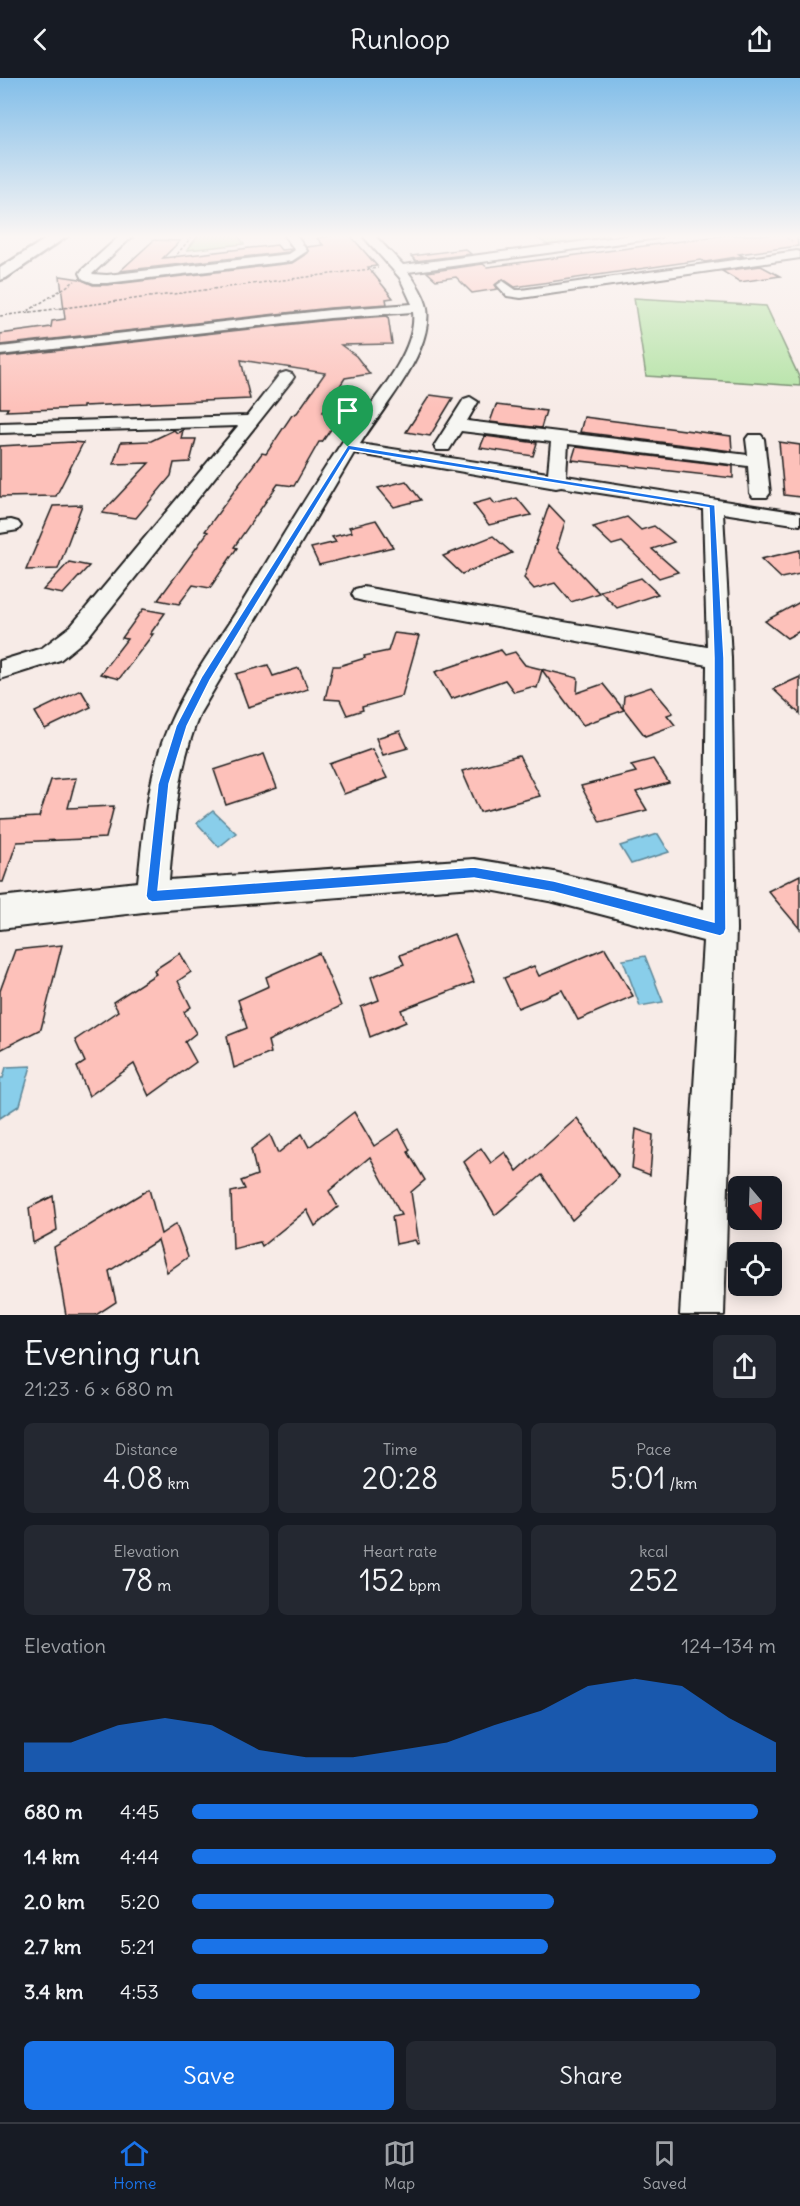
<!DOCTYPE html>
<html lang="en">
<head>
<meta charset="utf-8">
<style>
	body { margin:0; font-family:Delius,sans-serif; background:#242831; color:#f1f3f6; height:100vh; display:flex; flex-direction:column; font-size:22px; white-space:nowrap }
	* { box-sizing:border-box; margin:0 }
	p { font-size:20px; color:#9ea1a6 }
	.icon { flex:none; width:33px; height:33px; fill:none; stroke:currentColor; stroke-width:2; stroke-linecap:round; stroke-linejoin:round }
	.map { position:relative; height:1237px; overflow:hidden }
	.drawer { display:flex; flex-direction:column; background:#171b24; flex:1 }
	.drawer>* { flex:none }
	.needle { width:39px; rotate:161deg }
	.controls { position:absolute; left:728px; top:1098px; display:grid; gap:12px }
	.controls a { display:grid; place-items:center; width:54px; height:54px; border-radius:9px; background:#171b24; box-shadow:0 3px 15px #0003; font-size:30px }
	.pin { position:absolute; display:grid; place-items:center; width:51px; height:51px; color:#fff; margin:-62px -26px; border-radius:50% 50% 50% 0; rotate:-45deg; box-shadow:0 0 6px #0007 }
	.pin .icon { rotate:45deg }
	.round { display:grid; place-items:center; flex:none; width:63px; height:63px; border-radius:9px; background:#242831 }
	.headline { display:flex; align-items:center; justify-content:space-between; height:102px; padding:0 24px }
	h1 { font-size:33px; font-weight:600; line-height:45px }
	.stats { display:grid; grid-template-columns:repeat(3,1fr); gap:9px; height:102px; padding:6px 24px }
	.stats div { display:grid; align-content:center; border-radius:9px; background:#242831; text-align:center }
	.stats b { font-size:30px; font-weight:600 }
	.stats small { font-size:16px; font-weight:400 }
	.stats p { font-size:16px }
	.chart { height:168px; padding:12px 24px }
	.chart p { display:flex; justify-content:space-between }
	.chart svg { width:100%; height:108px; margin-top:6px; fill:#1a73e8; opacity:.7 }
	.cta { display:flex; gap:12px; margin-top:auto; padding:12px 24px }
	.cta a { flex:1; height:69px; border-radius:9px; background:#1a73e8; color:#fff; font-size:24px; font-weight:600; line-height:69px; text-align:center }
	.cta a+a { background:#242831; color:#f1f3f6 }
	ul { padding:0 24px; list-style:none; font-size:20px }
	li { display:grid; grid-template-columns:96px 72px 1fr; align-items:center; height:45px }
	li i { height:15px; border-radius:8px; background:#1a73e8 }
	header { display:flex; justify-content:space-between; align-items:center; height:78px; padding:0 24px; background:#171b24; font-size:27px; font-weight:600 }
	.tab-bar { display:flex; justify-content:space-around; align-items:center; height:84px; border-top:2px solid #363941; background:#171b24; font-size:16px; color:#9ea1a6 }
	.tab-bar a { display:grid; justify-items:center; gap:3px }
	.tab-bar .active { color:#1a73e8 }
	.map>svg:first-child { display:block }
	.green { fill:#b1e2a2; stroke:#667f5f; stroke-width:1.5 }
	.water { fill:#89ceea; stroke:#5d8798; stroke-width:1.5 }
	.building { fill:#fdc1ba; stroke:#1c1c1c; stroke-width:1.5 }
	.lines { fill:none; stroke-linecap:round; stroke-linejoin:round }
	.street-casing { stroke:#1c1c1c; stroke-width:4 }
	.secondary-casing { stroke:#1c1c1c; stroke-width:5 }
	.path { stroke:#1c1c1c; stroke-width:1.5; stroke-dasharray:3 2; stroke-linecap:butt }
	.street { fill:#f6f6f2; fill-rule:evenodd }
	.secondary { fill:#f6f6f2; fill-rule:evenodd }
	.route { fill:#1a73e8; stroke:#fff; stroke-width:1.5; fill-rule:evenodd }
</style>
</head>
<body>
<header><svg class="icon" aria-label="back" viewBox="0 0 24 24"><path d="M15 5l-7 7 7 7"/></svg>Runloop<svg class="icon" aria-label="share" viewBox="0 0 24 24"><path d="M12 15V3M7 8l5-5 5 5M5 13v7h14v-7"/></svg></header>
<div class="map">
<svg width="800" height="1237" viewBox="0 0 800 1237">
	<rect width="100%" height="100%" fill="#f7ebe7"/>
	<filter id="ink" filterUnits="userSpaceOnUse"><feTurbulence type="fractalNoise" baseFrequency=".0167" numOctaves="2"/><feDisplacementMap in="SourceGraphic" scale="12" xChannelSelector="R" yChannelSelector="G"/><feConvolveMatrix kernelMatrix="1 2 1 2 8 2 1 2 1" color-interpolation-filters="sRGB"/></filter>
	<g filter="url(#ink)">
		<g class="green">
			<path d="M199 157H238L244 166 187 172Z"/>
			<path d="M534 157H608L612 160 549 168Z"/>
			<path d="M634 220 766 228 800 301V308L646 298Z"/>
		</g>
		<g class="water">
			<path d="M213 733 236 755 219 769 197 745Z"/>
			<path d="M658 756 669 774 631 786 620 768Z"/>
			<path d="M645 878 663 924 640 928 623 882Z"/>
			<path d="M31 988 20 1027 0 1040V1000H3L6 989Z"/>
		</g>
		<g class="building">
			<path d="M337 157H350L377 188 368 189 393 220 386 221 387 226 330 230 0 267V256L51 249 52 243 65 241 60 198 80 201 93 207H107L292 185 308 175 307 169 323 167 317 160Z"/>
			<path d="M726 157H797L798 168 739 176 743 178 705 184 701 182 515 209 503 201 495 207 498 211 472 215 456 199 436 202 427 194 483 186 487 189Z"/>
			<path d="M154 162 180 163 163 180 277 167 281 172 292 171 288 174 120 193Z"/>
			<path d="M465 171 471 176 416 183 411 178Z"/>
			<path d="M761 188 780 198 740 204 722 193Z"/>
			<path d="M388 238 392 266 341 267 356 278 370 296 345 300 323 334 341 337 322 364H319L294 408 278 406 234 469 237 470 210 510 193 507 179 526 158 522 208 454 205 453 262 375 266 376 292 337 297 335 325 295 241 282 250 321 83 328V330L6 333 8 330H0V279L330 242Z"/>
			<path d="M430 317 453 320 430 358 406 354Z"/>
			<path d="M496 327 546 333 541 350 490 344Z"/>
			<path d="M584 339 731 358 732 373 580 354Z"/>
			<path d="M174 352 177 355 183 352 181 361H196L190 384 174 385 171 398 136 440 102 435 149 385 113 386 121 364 151 363Z"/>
			<path d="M485 358 537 365 533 378 480 370Z"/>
			<path d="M72 364 83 365 56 418 0 419V368Z"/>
			<path d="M779 364 800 367V419L784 417Z"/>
			<path d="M576 369 733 388V400L572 382Z"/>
			<path d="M406 403 421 422 394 429 378 410Z"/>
			<path d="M517 420 531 437 489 447 473 426 491 421 495 426Z"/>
			<path d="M82 427 58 491 26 492 53 428Z"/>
			<path d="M549 427 565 444 557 470 599 515 571 524 555 505 534 511 524 500Z"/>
			<path d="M627 439 641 452 654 448 674 464 652 471 678 494 659 500 622 464 612 467 593 449Z"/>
			<path d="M376 442 393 469 319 487 311 470 336 464 332 459 352 454 349 449Z"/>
			<path d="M493 458 512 475 462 496 443 478Z"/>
			<path d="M800 472V496L781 500 761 481Z"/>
			<path d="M69 484 89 488 63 516 43 512Z"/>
			<path d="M641 500 658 516 617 530 600 513Z"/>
			<path d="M800 524V553L787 560 765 543Z"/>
			<path d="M143 531 165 535 150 556H153L119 601 100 596 127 561 122 560Z"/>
			<path d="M394 555 419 558 402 618 362 629 363 632 347 637 340 622 325 621 333 588H339L365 580 364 578 388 573Z"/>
			<path d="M501 572 505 577 515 574 525 587 578 600 577 615 603 606 624 632 583 647 542 592 537 610 531 609 514 614 505 602 451 621 435 594Z"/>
			<path d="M268 587 273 598 299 590 308 611 248 629 236 596Z"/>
			<path d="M800 599V636L773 611Z"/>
			<path d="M651 609 673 635 667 637 675 647 645 658 623 630 624 618Z"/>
			<path d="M81 612 91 629 45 651 35 634Z"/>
			<path d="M400 653 408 670 383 677 376 660Z"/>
			<path d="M372 671 387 700 344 716 330 686Z"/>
			<path d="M264 676 277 710 226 727 214 692Z"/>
			<path d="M519 678 540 718 480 734 462 693Z"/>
			<path d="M653 681 669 705 636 714 647 732 600 744 581 708 636 694 631 687Z"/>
			<path d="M76 700 68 730 114 728 106 760 17 764 3 804H0V741L39 739 51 702Z"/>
			<path d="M800 797V851L768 813Z"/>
			<path d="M454 856 474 904 401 932 406 944 370 959 361 929 379 922 371 899 404 886 400 877Z"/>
			<path d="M62 867 41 951 0 972V913L15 872Z"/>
			<path d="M605 870 633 918 578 942 562 912 518 930 504 900 534 888 539 898Z"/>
			<path d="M180 875 191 894 178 903 191 929 184 934 196 955 185 964 196 984 149 1018 134 986 89 1018 77 989 85 984 75 962 118 933 113 924 156 896 154 892Z"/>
			<path d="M319 875 341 928 268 963 271 975 234 990 227 958 247 950 238 922 269 908 266 899Z"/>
			<path d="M354 1034 374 1068 399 1051 410 1072 408 1074 425 1102 411 1114 419 1165 417 1166 415 1162 396 1166 392 1139 401 1137 370 1079 329 1113 338 1129 315 1148 307 1132 262 1168 260 1164 233 1171 231 1114 245 1111 241 1103 257 1097 251 1071 270 1057 278 1075 302 1056 309 1069Z"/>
			<path d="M577 1040 619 1099 572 1142 542 1097 495 1137 464 1084 481 1070 491 1085 505 1074 517 1093Z"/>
			<path d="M636 1051 653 1057 650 1097 632 1090Z"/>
			<path d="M149 1111 161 1156 176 1146 188 1179 167 1194 158 1162 109 1193 116 1224 96 1237H66L54 1169Z"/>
			<path d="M53 1118 57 1152 33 1165 29 1130Z"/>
		</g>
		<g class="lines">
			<g class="street-casing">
				<g id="street">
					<path d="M121 157H134L92 196 107 197 289 176 295 172 284 157H296L307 173 292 183 107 205H94L83 201 80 195 82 192Z"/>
					<path d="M362 157H374L403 187 632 157H664L658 160 408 194C416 204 425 219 427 230 433 275 383 329 360 366L548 395 551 364 461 353 449 372H437L434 368 464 321 470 319 478 324 467 343 748 377 746 361 749 357H761L764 361 770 415 767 419H753L750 415 748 388 568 366 566 398 800 435V447L723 435 731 580 736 851 724 1237H680L703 863 554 824 474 809 152 833 0 851V819L138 804C144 748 148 689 174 636 192 598 217 564 240 528 273 474 306 418 341 366 364 332 418 277 413 234L330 240 0 277V269L330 232 412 226 400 200ZM354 375 556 410 561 409 703 431 707 569 363 509 355 511 352 516 355 521 363 523 707 587 704 831 554 794 474 781 169 802C174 745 178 688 200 635Z"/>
					<path d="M797 173 800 174V180L521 220 507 218 497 207 503 203 516 212H521Z"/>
					<path d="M286 294 292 296 294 299 292 302 87 560 60 582 0 601V583L42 570 71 548 238 348 0 355V345L247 338 280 296Z"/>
					<path d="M11 442 18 444 21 448 18 452 0 455V443Z"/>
				</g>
			</g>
			<g class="secondary-casing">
				<path id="secondary" d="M52 157H69L6 200 0 202V190Z"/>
			</g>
			<g class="path">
				<path d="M782 157 792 163"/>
				<path d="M174 180 193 157"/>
				<path d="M28 233 75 203"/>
				<path d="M0 238 378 190"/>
			</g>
			<use href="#street" class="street"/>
			<use href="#secondary" class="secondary"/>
		</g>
	</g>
	<linearGradient id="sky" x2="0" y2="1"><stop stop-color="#82bee9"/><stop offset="0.48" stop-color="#fbf6f4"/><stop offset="1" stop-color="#fbf6f4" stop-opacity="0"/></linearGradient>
	<rect width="800" height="330" fill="url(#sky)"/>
	<path class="route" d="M348 367 715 427 724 580 726 851 724 856 720 858 554 814 474 800 152 824 148 822 146 818 158 706 176 648 202 598ZM350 372 709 430 714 580V844L554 803 474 789 158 812 169 706 187 648 210 602Z"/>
</svg>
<div class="controls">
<a><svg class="needle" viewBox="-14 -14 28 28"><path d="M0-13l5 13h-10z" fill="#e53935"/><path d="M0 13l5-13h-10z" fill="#9ea1a6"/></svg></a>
<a><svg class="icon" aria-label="locate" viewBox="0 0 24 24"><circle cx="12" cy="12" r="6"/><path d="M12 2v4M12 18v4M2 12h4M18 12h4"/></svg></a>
</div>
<div class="pin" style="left:348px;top:369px;background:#1e9e55"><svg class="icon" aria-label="arrive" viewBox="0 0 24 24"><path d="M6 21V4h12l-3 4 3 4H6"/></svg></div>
</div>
<section class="drawer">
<div class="headline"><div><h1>Evening run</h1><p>21:23 · 6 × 680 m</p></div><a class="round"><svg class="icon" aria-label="share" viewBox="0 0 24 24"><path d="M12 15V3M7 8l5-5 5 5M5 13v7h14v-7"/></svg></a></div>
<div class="stats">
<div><p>Distance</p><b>4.08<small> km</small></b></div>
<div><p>Time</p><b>20:28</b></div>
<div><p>Pace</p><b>5:01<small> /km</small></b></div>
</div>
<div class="stats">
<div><p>Elevation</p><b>78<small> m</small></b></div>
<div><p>Heart rate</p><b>152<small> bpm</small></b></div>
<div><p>kcal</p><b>252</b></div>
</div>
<div class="chart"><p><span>Elevation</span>124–134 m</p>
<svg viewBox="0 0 160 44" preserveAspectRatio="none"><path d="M0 44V32L10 32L20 25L30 22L40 25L50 35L60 38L70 38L80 35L90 32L100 25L110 19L120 9L130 6L140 9L150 22L160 32V44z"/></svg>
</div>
<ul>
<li><b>680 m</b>4:45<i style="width:97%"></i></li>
<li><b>1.4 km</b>4:44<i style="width:100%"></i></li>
<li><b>2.0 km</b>5:20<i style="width:62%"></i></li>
<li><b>2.7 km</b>5:21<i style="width:61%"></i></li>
<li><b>3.4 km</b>4:53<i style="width:87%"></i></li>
</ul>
<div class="cta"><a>Save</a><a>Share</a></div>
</section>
<nav class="tab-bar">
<a class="active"><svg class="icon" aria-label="home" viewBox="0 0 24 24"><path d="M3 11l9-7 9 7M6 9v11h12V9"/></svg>Home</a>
<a><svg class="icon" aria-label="map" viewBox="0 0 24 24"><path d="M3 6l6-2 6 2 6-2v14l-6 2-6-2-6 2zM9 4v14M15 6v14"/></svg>Map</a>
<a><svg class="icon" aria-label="saved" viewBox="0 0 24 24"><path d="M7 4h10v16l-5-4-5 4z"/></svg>Saved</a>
</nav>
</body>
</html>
